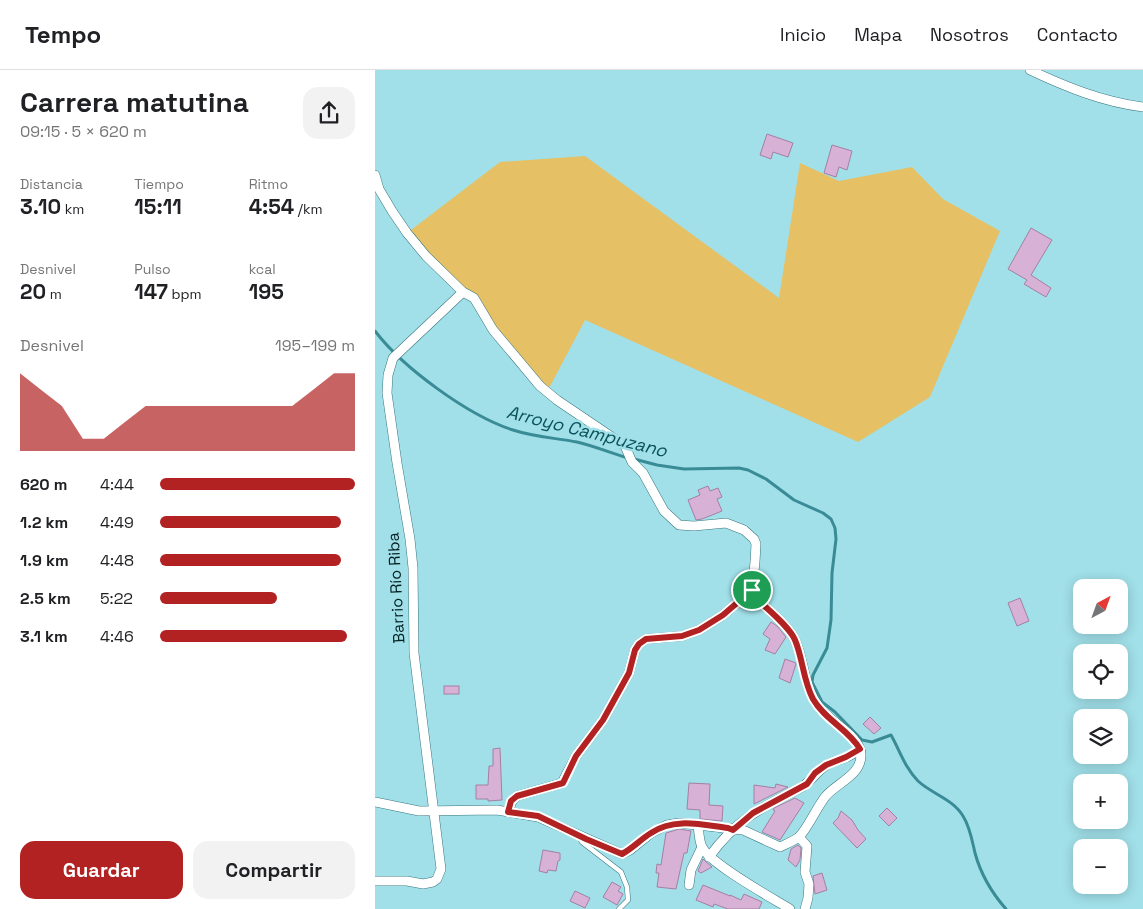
<!DOCTYPE html>
<html lang="es">
<head>
<meta charset="utf-8">
<style>
	body { margin:0; font-family:"Space Grotesk",sans-serif; background:#f2f2f2; color:#202124; height:100vh; display:flex; flex-direction:column; font-size:19px; white-space:nowrap }
	* { box-sizing:border-box; margin:0 }
	p { font-size:16px; color:#757577 }
	.icon { flex:none; width:28px; height:28px; fill:none; stroke:currentColor; stroke-width:2; stroke-linecap:round; stroke-linejoin:round }
	.map { position:relative; flex:1; overflow:hidden }
	.side { display:flex; flex-direction:column; background:#fff; width:375px }
	.side>* { flex:none }
	.needle { width:32px; rotate:41deg }
	.tools { position:absolute; left:698px; top:509px; display:grid; gap:10px }
	.tools a { display:grid; place-items:center; width:55px; height:55px; border-radius:10px; background:#fff; box-shadow:0 2px 12px #0003; font-size:25px }
	.pin { position:absolute; display:grid; place-items:center; width:42px; height:42px; color:#fff; margin:-21px; border:2px solid #fff; border-radius:50%; box-shadow:0 1px 5px #0007 }
	.round { display:grid; place-items:center; flex:none; width:52px; height:52px; border-radius:15px; background:#f2f2f2 }
	.head { display:flex; align-items:center; justify-content:space-between; height:85px; padding:0 20px }
	h1 { font-size:28px; font-weight:700; line-height:38px }
	.stats { display:grid; grid-template-columns:repeat(3,1fr); gap:8px; height:85px; padding:5px 20px }
	.stats div { display:grid; align-content:center }
	.stats b { font-size:21px; font-weight:700 }
	.stats small { font-size:14px; font-weight:400 }
	.stats p { font-size:14px }
	.chart { height:140px; padding:10px 20px }
	.chart p { display:flex; justify-content:space-between }
	.chart svg { width:100%; height:90px; margin-top:5px; fill:#b22222; opacity:.7 }
	.button { display:flex; gap:10px; margin-top:auto; padding:10px 20px }
	.button a { flex:1; height:58px; border-radius:15px; background:#b22222; color:#fff; font-size:20px; font-weight:700; line-height:58px; text-align:center }
	.button a+a { background:#f2f2f2; color:#202124 }
	ul { padding:0 20px; list-style:none; font-size:16px }
	li { display:grid; grid-template-columns:80px 60px 1fr; align-items:center; height:38px }
	li i { height:12px; border-radius:6px; background:#b22222 }
	header { display:flex; align-items:center; gap:30px; box-sizing:border-box; height:70px; padding:0 25px; background:#fff; border-bottom:1px solid #e0e0e0 }
	header strong { font-size:24px }
	nav { display:flex; gap:28px; margin-inline-start:auto; font-size:18px }
	main { display:flex; flex:1; min-height:0 }
	.map>svg:first-child { display:block }
	.green { fill:#e6c064 }
	.lines { fill:none; stroke-linecap:round; stroke-linejoin:round }
	.stream { stroke:#398b96; stroke-width:3 }
	.building { fill:#d7b1d6; stroke:#a380a2 }
	.service-casing { stroke:#37767e; stroke-width:5.5 }
	.minor-casing { stroke:#37767e; stroke-width:10 }
	.service { stroke:#fff; stroke-width:4.5 }
	.minor { stroke:#fff; stroke-width:9 }
	.route-casing { stroke:#fff; stroke-width:10 }
	.route { stroke:#b22222; stroke-width:6 }
	.labels { text-anchor:middle; dominant-baseline:central; stroke-width:5; stroke-linejoin:round; paint-order:stroke }
	.street-label { font-size:16px; fill:#062124; stroke:#a1e0e9 }
	.water-label { font-size:18px; font-style:italic; fill:#0b535b; stroke:#a1e0e9 }
</style>
</head>
<body>
<header>
<strong>Tempo</strong>
<nav><a>Inicio</a><a>Mapa</a><a>Nosotros</a><a>Contacto</a></nav>
</header>
<main>
<section class="side">
<div class="head"><div><h1>Carrera matutina</h1><p>09:15 · 5 × 620 m</p></div><a class="round"><svg class="icon" aria-label="share" viewBox="0 0 24 24"><path d="M12 15V3M7 8l5-5 5 5M5 13v7h14v-7"/></svg></a></div>
<div class="stats">
<div><p>Distancia</p><b>3.10<small> km</small></b></div>
<div><p>Tiempo</p><b>15:11</b></div>
<div><p>Ritmo</p><b>4:54<small> /km</small></b></div>
</div>
<div class="stats">
<div><p>Desnivel</p><b>20<small> m</small></b></div>
<div><p>Pulso</p><b>147<small> bpm</small></b></div>
<div><p>kcal</p><b>195</b></div>
</div>
<div class="chart"><p><span>Desnivel</span>195–199 m</p>
<svg viewBox="0 0 160 44" preserveAspectRatio="none"><path d="M0 44V6L10 14L20 22L30 38L40 38L50 30L60 22L70 22L80 22L90 22L100 22L110 22L120 22L130 22L140 14L150 6L160 6V44z"/></svg>
</div>
<ul>
<li><b>620 m</b>4:44<i style="width:100%"></i></li>
<li><b>1.2 km</b>4:49<i style="width:93%"></i></li>
<li><b>1.9 km</b>4:48<i style="width:93%"></i></li>
<li><b>2.5 km</b>5:22<i style="width:60%"></i></li>
<li><b>3.1 km</b>4:46<i style="width:96%"></i></li>
</ul>
<div class="button"><a>Guardar</a><a>Compartir</a></div>
</section>
<div class="map">
<svg width="768" height="839" viewBox="0 0 768 839">
	<rect width="100%" height="100%" fill="#a1e0e9"/>
	<path class="green" d="M210 86 404 228 425 93 464 111 537 97 568 129 625 161 555 327 483 372 210 250 172 322 99 228 32 163 125 92Z"/>
	<g class="lines">
		<g class="stream">
			<path d="M0 261C28 298 94 346 138 360 159 367 181 368 202 372 219 376 236 383 253 388"/>
			<path d="M259 389 282 395 309 399 364 398 373 400 391 409 419 430 448 443 456 449 460 458 461 469 457 503 456 550 452 578 438 605 437 612 447 632 460 642 487 670 497 672 516 665C525 681 530 698 543 711 557 724 578 729 588 746 595 757 597 770 600 783 606 805 616 822 631 839"/>
		</g>
	</g>
	<g class="building">
		<path d="M392 64 418 73 413 87 398 82 396 89 385 85Z"/>
		<path d="M457 75 477 81 472 100 464 97 461 107 449 103Z"/>
		<path d="M656 158 677 170 656 205 676 218 671 227 649 214 652 210 633 199Z"/>
		<path d="M333 416 335 421 343 418 347 427 342 429 347 441 327 449 321 450 313 430 325 425 323 420Z"/>
		<path d="M645 528 654 551 642 556 633 533Z"/>
		<path d="M396 552 402 556 411 567 400 584 390 580 395 569 388 564Z"/>
		<path d="M410 589 421 593V594L415 613 404 608Z"/>
		<rect x="69" y="616" width="15" height="8"/>
		<path d="M495 647 506 658 499 664 488 654Z"/>
		<path d="M125 678 127 730 113 731V729H101V715H113L114 696H118V679Z"/>
		<path d="M314 713 335 714 334 735 348 736 347 751 325 749V740L312 739Z"/>
		<path d="M401 714 413 717 379 734V715L400 718Z"/>
		<path d="M420 728 429 733 405 770 387 762 400 741 398 740 399 738Z"/>
		<path d="M512 738 522 748 514 756 504 746Z"/>
		<path d="M466 741 477 750 483 760 491 769 482 778 458 753 463 748Z"/>
		<path d="M304 759 316 761 312 783H309L301 819 282 817 284 803H281L282 794 286 795 291 763Z"/>
		<path d="M423 775 426 778 425 790 421 797 413 790 416 779Z"/>
		<path d="M168 780 185 783V790L183 791 181 801 173 800 172 803 164 801Z"/>
		<path d="M328 789 337 797 326 803 323 801Z"/>
		<path d="M447 803 452 820 440 824 438 806Z"/>
		<path d="M237 812 246 817 243 821 248 824 242 835 228 827Z"/>
		<path d="M328 815 355 826V825L366 830 369 824 387 832 384 839H353L339 834 338 837 321 830Z"/>
		<path d="M200 821 215 828 210 838 195 831Z"/>
	</g>
	<g class="lines">
		<g class="service-casing">
			<path id="service" d="M204 766 207 772 246 802 252 817 253 830 244 839"/>
		</g>
		<g class="minor-casing">
			<g id="minor">
				<path d="M655 0C691 17 728 32 768 37"/>
				<path d="M0 105 4 119 17 141 32 163 51 186 88 222 99 228 118 260 165 316 182 330 250 376 257 392 268 403 289 441 304 455 319 456 351 453 369 460 379 469 381 474 380 492 377 520 381 528C392 539 414 556 420 570 430 592 428 617 444 637 455 652 486 666 486 685 486 706 461 713 450 727 441 739 435 754 425 766 421 770 411 774 405 777L368 760 304 753 292 755 276 763 255 780 247 784 163 747 122 740 44 741 0 732"/>
				<path d="M133 742 137 731 142 726 187 713 201 686 228 650 254 603 260 580 264 574 271 569 307 566 324 560 348 545 377 520"/>
				<path d="M323 755C324 762 324 771 327 777 335 794 397 828 415 839"/>
				<path d="M424 767 432 776 430 802 434 814 433 828 430 839"/>
				<path d="M334 787C361 750 385 738 425 718 435 713 441 702 450 696 457 691 465 690 472 687 476 685 481 682 485 679"/>
				<path d="M0 811H32L48 814 58 812 62 809 66 799 39 583 38 498 35 469 22 393 12 323 13 305 18 288 88 222"/>
				<path d="M314 815 316 800 327 777"/>
			</g>
		</g>
		<use href="#service" class="service"/>
		<use href="#minor" class="minor"/>
	</g>
	<g class="lines">
		<g class="route-casing">
			<path id="route" d="M377 520 381 528C392 539 414 556 420 570 428 589 428 610 438 629 450 650 473 659 485 679L471 687 451 695 440 703 432 714 378 743 358 760 353 758C328 755 299 747 276 763 266 769 258 778 247 784L211 769 163 746 133 742 136 731 142 726 188 713 201 686 228 650 254 603 260 580 264 574 271 569 307 566 324 560 348 545Z"/>
		</g>
		<use href="#route" class="route"/>
	</g>
	<g class="labels">
		<g class="street-label">
			<text transform="translate(21 518) rotate(-93)">Barrio Río Riba</text>
		</g>
		<g class="water-label">
			<text transform="translate(212 361) rotate(14)">Arroyo Campuzano</text>
		</g>
	</g>
</svg>
<div class="tools">
<a><svg class="needle" viewBox="-14 -14 28 28"><path d="M0-13l5 13h-10z" fill="#e53935"/><path d="M0 13l5-13h-10z" fill="#757577"/></svg></a>
<a><svg class="icon" aria-label="locate" viewBox="0 0 24 24"><circle cx="12" cy="12" r="6"/><path d="M12 2v4M12 18v4M2 12h4M18 12h4"/></svg></a>
<a><svg class="icon" aria-label="layers" viewBox="0 0 24 24"><path d="M12 4l9 5-9 5-9-5zM3 14l9 5 9-5"/></svg></a>
<a>+</a>
<a>−</a>
</div>
<div class="pin" style="left:377px;top:520px;background:#1e9e55"><svg class="icon" aria-label="arrive" viewBox="0 0 24 24"><path d="M6 21V4h12l-3 4 3 4H6"/></svg></div>
</div>
</main>
</body>
</html>
